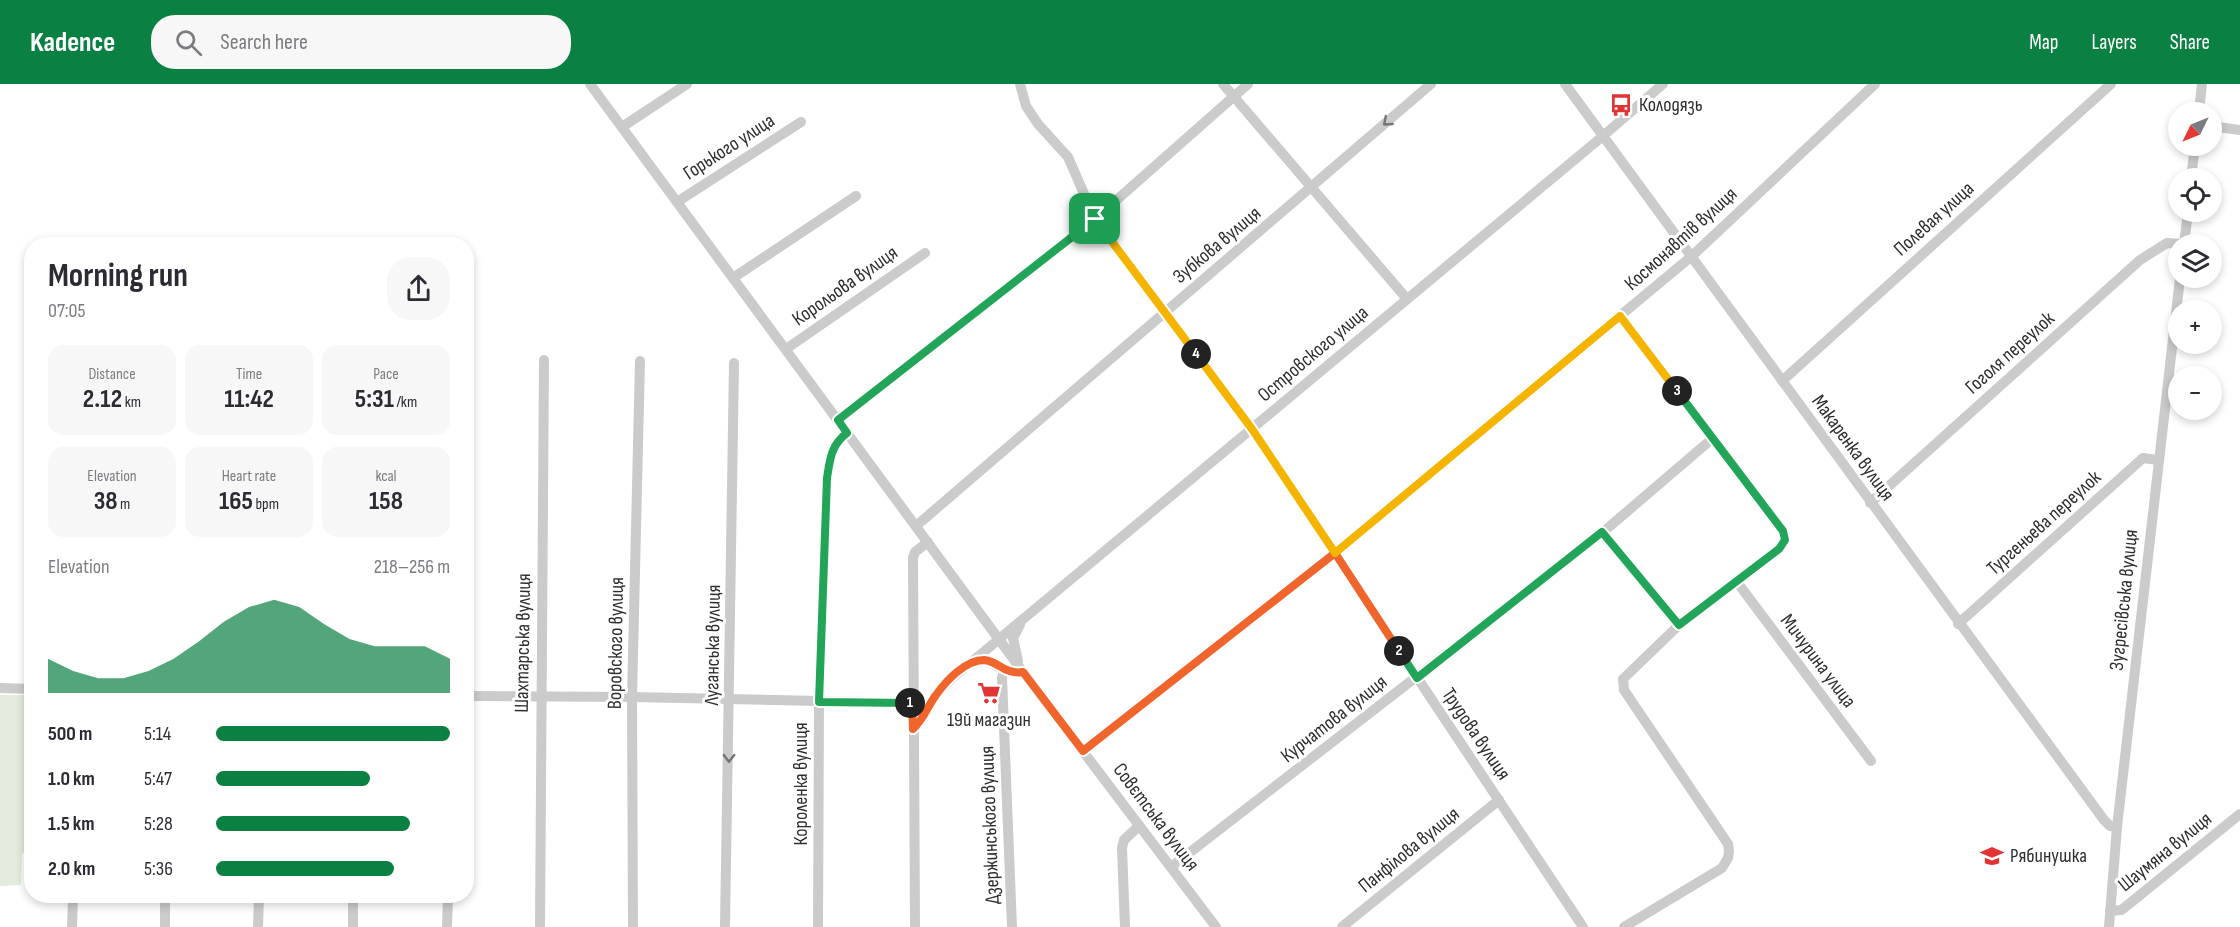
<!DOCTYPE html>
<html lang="en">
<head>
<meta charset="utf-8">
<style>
	body { margin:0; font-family:"Sofia Sans Condensed",sans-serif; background:#f7f7f7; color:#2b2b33; height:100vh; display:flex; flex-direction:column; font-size:22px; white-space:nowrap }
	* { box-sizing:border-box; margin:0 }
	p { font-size:20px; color:#7c7c81 }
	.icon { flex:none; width:33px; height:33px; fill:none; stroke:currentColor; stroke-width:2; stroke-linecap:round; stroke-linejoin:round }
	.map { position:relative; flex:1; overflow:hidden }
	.panel { position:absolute; left:24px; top:153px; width:450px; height:666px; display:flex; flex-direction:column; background:#fff; border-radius:24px; box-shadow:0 3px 9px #0003 }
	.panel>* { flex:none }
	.needle { width:39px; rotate:227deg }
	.tools { position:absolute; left:2168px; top:18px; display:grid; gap:12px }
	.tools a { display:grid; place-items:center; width:54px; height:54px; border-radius:50%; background:#fff; box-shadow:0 3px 9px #0003; font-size:30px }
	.pin { position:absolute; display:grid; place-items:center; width:51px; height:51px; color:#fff; margin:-26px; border-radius:12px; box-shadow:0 3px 9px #0006 }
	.km { position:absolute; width:30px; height:30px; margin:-15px; border-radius:50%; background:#222; color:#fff; font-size:16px; line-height:30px; text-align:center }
	.round { display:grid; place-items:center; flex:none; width:63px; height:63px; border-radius:24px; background:#f7f7f7 }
	.summary { display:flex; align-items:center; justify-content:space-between; height:102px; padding:0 24px }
	h1 { font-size:33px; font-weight:700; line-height:45px }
	.figures { display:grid; grid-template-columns:repeat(3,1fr); gap:9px; height:102px; padding:6px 24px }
	.figures div { display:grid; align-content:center; border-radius:15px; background:#f7f7f7; text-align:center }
	.figures b { font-size:26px; font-weight:700 }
	.figures small { font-size:16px; font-weight:400 }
	.figures p { font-size:16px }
	.chart { height:168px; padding:12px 24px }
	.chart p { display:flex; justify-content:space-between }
	.chart svg { width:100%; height:108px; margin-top:6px; fill:#0b8043; opacity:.7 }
	ul { padding:0 24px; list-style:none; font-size:20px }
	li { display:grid; grid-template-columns:96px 72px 1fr; align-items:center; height:45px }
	li i { height:15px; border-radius:8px; background:#0b8043 }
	header { display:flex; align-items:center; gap:36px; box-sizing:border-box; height:84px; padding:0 30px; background:#0b8043; color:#fff }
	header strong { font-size:28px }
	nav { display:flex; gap:33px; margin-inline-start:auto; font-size:21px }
	.search { width:420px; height:54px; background:#f7f7f7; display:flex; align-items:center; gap:15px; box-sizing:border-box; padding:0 21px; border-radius:24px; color:#7c7c81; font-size:22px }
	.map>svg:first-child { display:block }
	.green { fill:#e3ebdc }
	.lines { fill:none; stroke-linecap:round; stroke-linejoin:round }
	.minor { stroke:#cbcbcb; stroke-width:10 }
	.oneway { stroke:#757575 }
	.split-1-casing { stroke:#fff; stroke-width:12 }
	.split-2-casing { stroke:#fff; stroke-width:12 }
	.split-3-casing { stroke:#fff; stroke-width:12 }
	.split-4-casing { stroke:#fff; stroke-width:12 }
	.split-5-casing { stroke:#fff; stroke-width:12 }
	.split-1 { stroke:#22a559; stroke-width:8 }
	.split-2 { stroke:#f0652b; stroke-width:8 }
	.split-3 { stroke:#22a559; stroke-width:8 }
	.split-4 { stroke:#f5b400; stroke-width:8 }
	.split-5 { stroke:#f5b400; stroke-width:8 }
	.labels { text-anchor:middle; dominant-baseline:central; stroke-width:6; stroke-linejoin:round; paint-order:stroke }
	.poi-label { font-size:20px; fill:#2e2e2e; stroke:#fff; text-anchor:start }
	.street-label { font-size:20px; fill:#2e2e2e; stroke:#fff }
</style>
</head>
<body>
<header>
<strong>Kadence</strong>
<div class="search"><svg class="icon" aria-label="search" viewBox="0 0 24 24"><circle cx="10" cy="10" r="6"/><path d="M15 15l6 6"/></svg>Search here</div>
<nav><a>Map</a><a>Layers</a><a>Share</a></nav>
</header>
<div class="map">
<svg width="2240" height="843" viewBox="0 0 2240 843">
	<rect width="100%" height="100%" fill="#fff"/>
	<path class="green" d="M0 611H31V768L22 769 21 801 0 802Z"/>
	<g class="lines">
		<g class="minor">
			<path d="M590 0 1023 588 1216 843"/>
			<path d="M1020 0 1026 22 1038 40 1068 73 1095 135 1252 345 1583 843"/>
			<path d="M1223 0 1407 215"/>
			<path d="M1565 0 2104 736 2110 742 2117 743"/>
			<path d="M2199 28 2202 0"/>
			<path d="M2211 42 2240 46"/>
			<path d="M622 43 687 0"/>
			<path d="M2191 94 2195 62"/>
			<path d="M677 118 801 38"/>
			<path d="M2184 160 2188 128"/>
			<path d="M733 194 856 112"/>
			<path d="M1620 232 1783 448 1785 457 1779 465 1679 541 1623 595 1624 606 1728 760 1729 767 1728 774 1722 784 1624 843"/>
			<path d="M786 265 925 169"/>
			<path d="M1782 297 2111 0"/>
			<path d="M838 336 1095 135 1248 0"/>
			<path d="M1870 419 2140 176 2167 159 2181 160"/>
			<path d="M916 442 1431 0"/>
			<path d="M1602 449 1679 541"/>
			<path d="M1737 498 1871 677"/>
			<path d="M1958 540 2143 374 2158 376"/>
			<path d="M1018 577 1013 554 1020 541"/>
			<path d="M971 580 985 576 1004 586"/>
			<path d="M0 604 32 605"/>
			<path d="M466 612 632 613 912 619"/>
			<path d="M913 645 921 637 936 611 950 596 1603 52 1663 0"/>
			<path d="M1083 667 1335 469 1692 172 1875 0"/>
			<path d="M1171 783 1602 449 1713 354"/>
			<path d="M2110 827 2121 826 2124 824 2240 730"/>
			<path d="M72 843 73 812"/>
			<path d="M165 843V812"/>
			<path d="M258 843 259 812"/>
			<path d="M353 843V812"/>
			<path d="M447 843 448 812"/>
			<path d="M540 843 544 276"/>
			<path d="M633 843 632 613 640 277"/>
			<path d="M725 843 734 279"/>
			<path d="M818 843 819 618 827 394C830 375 831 361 847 349"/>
			<path d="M915 843 913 474 915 468 928 458"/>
			<path d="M1012 843 1002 594 1004 586 1023 588"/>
			<path d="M1125 843 1122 764 1124 756 1139 742"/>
			<path d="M1342 843 1499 716"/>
			<path d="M2109 843 2117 743 2180 194"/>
		</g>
	</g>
	<defs><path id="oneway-chevron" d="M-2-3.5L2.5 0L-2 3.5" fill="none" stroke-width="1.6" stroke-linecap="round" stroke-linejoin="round" transform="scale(1.5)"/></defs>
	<g class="oneway">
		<use href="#oneway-chevron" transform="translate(1387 38) rotate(139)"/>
		<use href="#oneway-chevron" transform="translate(729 674) rotate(91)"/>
	</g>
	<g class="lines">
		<g class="split-1-casing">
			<path id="split-1" d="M910 619 819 618 827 394C830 375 831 361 847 349L838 336 1095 135"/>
		</g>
		<g class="split-2-casing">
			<path id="split-2" d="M910 619H912L913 645C924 635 927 623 936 611 946 597 965 576 984 576 998 577 1005 591 1023 588L1083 667 1335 469 1399 567"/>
		</g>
		<g class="split-3-casing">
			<path id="split-3" d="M1399 567 1417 594 1602 448 1679 541 1779 465 1785 456 1783 447 1677 307"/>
		</g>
		<g class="split-4-casing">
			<path id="split-4" d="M1196 270 1252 345 1335 469 1620 232 1677 307"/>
		</g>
		<g class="split-5-casing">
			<path id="split-5" d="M1095 135 1196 270"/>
		</g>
		<use href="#split-1" class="split-1"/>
		<use href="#split-2" class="split-2"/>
		<use href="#split-3" class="split-3"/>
		<use href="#split-4" class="split-4"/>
		<use href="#split-5" class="split-5"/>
	</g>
	<defs>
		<g id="bus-bare" transform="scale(1.8)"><path d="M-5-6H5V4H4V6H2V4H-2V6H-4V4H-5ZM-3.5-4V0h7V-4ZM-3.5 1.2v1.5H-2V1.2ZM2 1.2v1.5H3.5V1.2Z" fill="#e23434" stroke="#fff" stroke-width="2.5" paint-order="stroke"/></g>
		<g id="supermarket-bare" transform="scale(1.8)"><path d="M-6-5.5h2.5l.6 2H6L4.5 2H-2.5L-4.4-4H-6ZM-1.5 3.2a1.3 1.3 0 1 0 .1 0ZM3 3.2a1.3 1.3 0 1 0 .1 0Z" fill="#e23434" stroke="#fff" stroke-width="2.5" paint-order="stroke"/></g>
		<g id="school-bare" transform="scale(1.8)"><path d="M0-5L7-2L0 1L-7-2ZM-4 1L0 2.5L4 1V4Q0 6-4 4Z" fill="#e23434" stroke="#fff" stroke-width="2.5" paint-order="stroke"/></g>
	</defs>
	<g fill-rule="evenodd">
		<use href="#bus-bare" x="1621" y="21"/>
		<use href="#supermarket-bare" x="989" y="609"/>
		<use href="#school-bare" x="1992" y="772"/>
	</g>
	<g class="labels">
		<g class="poi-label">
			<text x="1639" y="21">Колодязь</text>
			<text x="989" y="636" text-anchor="middle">19й магазин</text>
			<text x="2010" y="772">Рябинушка</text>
		</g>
		<g class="street-label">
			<text transform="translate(729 63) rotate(-33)">Горького улица</text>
			<text transform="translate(1934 135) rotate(-42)">Полевая улица</text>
			<text transform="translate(1681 155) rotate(-42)">Космонавтів вулиця</text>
			<text transform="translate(1217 161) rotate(-40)">Зубкова вулиця</text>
			<text transform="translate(845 202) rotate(-35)">Корольова вулиця</text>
			<text transform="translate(2010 269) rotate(-42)">Гоголя переулок</text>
			<text transform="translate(1313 270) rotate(-40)">Островского улица</text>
			<text transform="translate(1853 364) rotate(54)">Макаренка вулиця</text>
			<text transform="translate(2044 439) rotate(-42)">Тургеньева переулок</text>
			<text transform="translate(2124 516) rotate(-84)">Зугресівська вулиця</text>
			<text transform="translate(523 559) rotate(-89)">Шахтарська вулиця</text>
			<text transform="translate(616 559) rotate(-89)">Воровского вулиця</text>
			<text transform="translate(713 561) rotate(-89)">Луганська вулиця</text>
			<text transform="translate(1818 577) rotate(53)">Мичурина улица</text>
			<text transform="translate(1334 635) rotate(-38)">Курчатова вулиця</text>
			<text transform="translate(1476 650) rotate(56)">Трудова вулиця</text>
			<text transform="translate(801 700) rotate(-90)">Короленка вулиця</text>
			<text transform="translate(1156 733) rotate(53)">Совєтська вулиця</text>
			<text transform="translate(990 741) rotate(-92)">Дзержинського вулиця</text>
			<text transform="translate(1409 766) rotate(-39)">Панфілова вулиця</text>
			<text transform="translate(2165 768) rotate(-39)">Шаумяна вулиця</text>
		</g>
	</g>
</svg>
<div class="tools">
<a><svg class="needle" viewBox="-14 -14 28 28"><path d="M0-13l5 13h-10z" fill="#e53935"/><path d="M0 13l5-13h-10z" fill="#7c7c81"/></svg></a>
<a><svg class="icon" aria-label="locate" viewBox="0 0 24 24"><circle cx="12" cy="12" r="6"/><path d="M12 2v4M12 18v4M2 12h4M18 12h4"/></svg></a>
<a><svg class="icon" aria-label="layers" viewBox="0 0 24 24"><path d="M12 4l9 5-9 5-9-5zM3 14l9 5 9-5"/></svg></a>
<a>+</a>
<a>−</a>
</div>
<div class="pin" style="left:1095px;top:135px;background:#1e9e55"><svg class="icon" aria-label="arrive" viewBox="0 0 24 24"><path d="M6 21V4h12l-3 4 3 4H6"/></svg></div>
<b class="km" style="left:910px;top:619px">1</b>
<b class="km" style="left:1399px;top:567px">2</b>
<b class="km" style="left:1677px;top:307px">3</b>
<b class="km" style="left:1196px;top:270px">4</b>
<section class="panel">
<div class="summary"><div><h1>Morning run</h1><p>07:05</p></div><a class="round"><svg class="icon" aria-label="share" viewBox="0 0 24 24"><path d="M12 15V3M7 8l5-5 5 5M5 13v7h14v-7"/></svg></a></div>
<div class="figures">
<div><p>Distance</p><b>2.12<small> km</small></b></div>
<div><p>Time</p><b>11:42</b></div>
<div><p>Pace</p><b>5:31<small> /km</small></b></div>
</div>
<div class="figures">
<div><p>Elevation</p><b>38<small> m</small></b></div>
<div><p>Heart rate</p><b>165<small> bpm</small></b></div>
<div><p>kcal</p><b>158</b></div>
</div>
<div class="chart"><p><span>Elevation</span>218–256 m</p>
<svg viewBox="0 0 160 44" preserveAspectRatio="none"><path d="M0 44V30L10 35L20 38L30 38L40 35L50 30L60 23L70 15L80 9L90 6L100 9L110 16L120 22L130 25L140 25L150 25L160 30V44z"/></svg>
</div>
<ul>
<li><b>500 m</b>5:14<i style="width:100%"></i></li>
<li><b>1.0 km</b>5:47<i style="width:66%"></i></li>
<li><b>1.5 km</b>5:28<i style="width:83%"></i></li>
<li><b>2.0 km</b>5:36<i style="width:76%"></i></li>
</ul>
</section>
</div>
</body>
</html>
